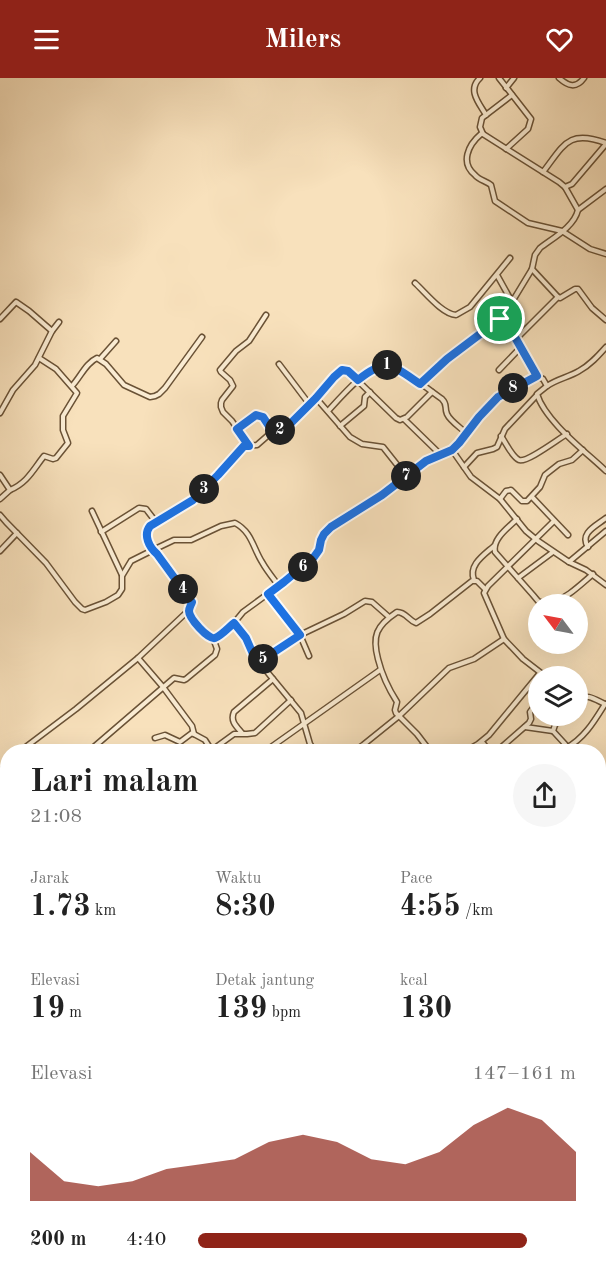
<!DOCTYPE html>
<html lang="id">
<head>
<meta charset="utf-8">
<style>
	body { margin:0; font-family:"Old Standard TT",serif; background:#f6f6f6; color:#222; height:100vh; display:flex; flex-direction:column; font-size:22px; white-space:nowrap }
	* { box-sizing:border-box; margin:0 }
	p { font-size:20px; color:#767676 }
	.icon { flex:none; width:33px; height:33px; fill:none; stroke:currentColor; stroke-width:2; stroke-linecap:round; stroke-linejoin:round }
	.map { position:relative; flex:1; overflow:hidden }
	.side { position:absolute; left:0px; top:666px; width:606px; height:531px; display:flex; flex-direction:column; background:#fff; border-radius:24px 24px 0 0; box-shadow:0 6px 24px #0002 }
	.side>* { flex:none }
	.needle { width:39px; rotate:302deg }
	.buttons { position:absolute; left:528px; top:516px; display:grid; gap:12px }
	.buttons a { display:grid; place-items:center; width:60px; height:60px; border-radius:50%; background:#fff; box-shadow:0 6px 24px #0002; font-size:30px }
	.pin { position:absolute; display:grid; place-items:center; width:51px; height:51px; color:#fff; margin:-26px; border:3px solid #fff; border-radius:50%; box-shadow:0 2px 6px #0007 }
	.km { position:absolute; width:30px; height:30px; margin:-15px; border-radius:50%; background:#222; color:#fff; font-size:16px; line-height:30px; text-align:center }
	.round { display:grid; place-items:center; flex:none; width:63px; height:63px; border-radius:32px; background:#f6f6f6 }
	.summary { display:flex; align-items:center; justify-content:space-between; height:102px; padding:0 30px }
	h1 { font-size:33px; font-weight:800; line-height:45px }
	.stats { display:grid; grid-template-columns:repeat(3,1fr); gap:9px; height:102px; padding:6px 30px }
	.stats div { display:grid; align-content:center }
	.stats b { font-size:30px; font-weight:800 }
	.stats small { font-size:16px; font-weight:400 }
	.stats p { font-size:16px }
	.chart { height:168px; padding:12px 30px }
	.chart p { display:flex; justify-content:space-between }
	.chart svg { width:100%; height:108px; margin-top:6px; fill:#8f2418; opacity:.7 }
	ul { padding:0 30px; list-style:none; font-size:20px }
	li { display:grid; grid-template-columns:96px 72px 1fr; align-items:center; height:45px }
	li i { height:15px; border-radius:8px; background:#8f2418 }
	header { display:flex; justify-content:space-between; align-items:center; height:78px; padding:0 30px; background:#8f2418; color:#fff; font-size:27px; font-weight:800 }
	.map>svg:first-child { display:block }
	.lines { fill:none; stroke-linecap:round; stroke-linejoin:round }
	.minor-casing { stroke:#6a5236; stroke-width:7 }
	.secondary-casing { stroke:#3b2209; stroke-width:8 }
	.minor { stroke:#faecd3; stroke-width:4 }
	.secondary { stroke:#faecd3; stroke-width:5 }
	.route-casing { stroke:#fff; stroke-width:12 }
	.route { stroke:#1a73e8; stroke-width:8 }
</style>
</head>
<body>
<header><svg class="icon" aria-label="menu" viewBox="0 0 24 24"><path d="M4 6h16M4 12h16M4 18h16"/></svg>Milers<svg class="icon" aria-label="heart" viewBox="0 0 24 24"><path d="M12 20l-8-8c-3-5 5-10 8-4 3-6 11-1 8 4z"/></svg></header>
<div class="map">
<svg width="606" height="1197" viewBox="0 0 606 1197">
	<rect width="100%" height="100%" fill="#f8e1bc"/>
	<filter id="stains"><feTurbulence type="fractalNoise" baseFrequency=".00333" numOctaves="4"/><feColorMatrix values="0 0 0 0 .2 0 0 0 0 .09 0 0 0 0 .02 0 0 0 .5 -.17"/></filter>
	<radialGradient id="worn" r=".72"><stop offset=".6" stop-color="#630" stop-opacity="0"/><stop offset="1" stop-color="#630" stop-opacity=".3"/></radialGradient>
	<g class="lines">
		<g class="minor-casing">
			<g id="minor">
				<path d="M480 0C467 12 479 25 486 37"/>
				<path d="M499 0 531 41 528 51 506 71"/>
				<path d="M559 0C568 8 576 11 584 0"/>
				<path d="M506 10 514 0"/>
				<path d="M483 56 480 49 482 40 512 17"/>
				<path d="M543 94C564 67 568 51 606 65"/>
				<path d="M565 109 572 106 606 66"/>
				<path d="M578 132 606 111"/>
				<path d="M532 191 558 219 560 220 575 211H578L592 230 606 242"/>
				<path d="M497 197 512 224"/>
				<path d="M415 205C425 214 442 236 456 237L470 229 510 180"/>
				<path d="M0 241 16 224 29 233 52 253"/>
				<path d="M500 241 516 261 537 298"/>
				<path d="M516 261 558 219"/>
				<path d="M100 281 116 263"/>
				<path d="M279 286 310 327"/>
				<path d="M499 292 521 269"/>
				<path d="M420 306 447 281 500 241 512 224 532 191 535 177 540 170C553 160 574 149 578 132L565 109 559 104 483 56H481C468 67 460 85 475 97 479 102 486 103 491 107L495 123 528 145 562 153 590 171 606 176"/>
				<path d="M72 308C81 298 86 285 97 280L106 286 124 307 150 319 155 318 159 316 165 310 202 259"/>
				<path d="M547 308 537 316C545 343 586 374 606 393"/>
				<path d="M316 320 334 299 342 292 348 293 353 298 396 340 400 342 407 339 432 314"/>
				<path d="M328 333C339 321 369 286 385 287 400 288 429 312 442 321 448 327 444 329 447 336 450 343 461 350 466 355"/>
				<path d="M0 335 13 312 35 287 52 253 59 244"/>
				<path d="M404 341 441 377"/>
				<path d="M340 348 364 328 365 319 370 314"/>
				<path d="M237 351 256 337 263 339 273 353"/>
				<path d="M501 358C506 365 512 379 519 382 527 385 558 361 567 356"/>
				<path d="M249 368 232 343 223 334 221 329V325L222 322 233 308 230 302 221 294 220 292 236 273 249 263 266 237"/>
				<path d="M452 372 471 399 500 421 526 453 538 463 569 484 586 492 606 507"/>
				<path d="M464 389 477 375 493 371 497 369 505 351 537 317"/>
				<path d="M0 397 10 412 0 421"/>
				<path d="M10 412C27 405 33 392 44 378L53 381 56 380 68 365 63 352V338L77 315 56 291 39 280"/>
				<path d="M532 419 568 457"/>
				<path d="M500 421 506 413 511 412 522 423H527L540 409 545 397 559 386 572 382 583 372"/>
				<path d="M92 433 122 497"/>
				<path d="M0 437 6 444 46 485 75 524 82 531 85 532 106 524 118 517 122 511V498L131 483 153 472 157 476 192 523C191 527 189 530 189 533 189 540 208 562 215 560 221 558 228 549 234 545"/>
				<path d="M517 441C508 450 492 461 495 474L533 517 538 523 545 526"/>
				<path d="M101 454 139 430 146 431 156 444"/>
				<path d="M588 469C579 455 596 448 606 440"/>
				<path d="M0 473 17 455"/>
				<path d="M569 484 606 453"/>
				<path d="M518 500 553 474"/>
				<path d="M474 502C468 487 484 477 494 468"/>
				<path d="M279 508C273 500 267 493 262 484 253 470 252 454 235 445L221 448 191 462H174L153 472C149 464 143 456 150 448L193 422 218 397 244 368 257 367 273 353 281 352 287 349 316 320 350 359 362 366 383 369 406 398"/>
				<path d="M268 516 294 548 300 557 309 578"/>
				<path d="M550 526C567 520 579 508 593 496"/>
				<path d="M138 580 163 609 192 648 194 656"/>
				<path d="M259 584 300 557 344 536 365 523 372 524 389 539"/>
				<path d="M545 598 523 581 504 561 484 515 488 508 554 443"/>
				<path d="M578 621C587 615 596 622 605 626"/>
				<path d="M525 649 553 653"/>
				<path d="M242 655C236 648 230 643 234 634L273 601"/>
				<path d="M155 660 165 657 180 664 192 655 205 662 212 673"/>
				<path d="M482 664 490 674"/>
				<path d="M566 670C584 661 595 642 605 626"/>
				<path d="M212 672 234 656H247L255 655 291 622"/>
				<path d="M430 673 417 656 396 635 395 632 397 624C388 610 382 597 378 581 372 558 376 548 397 534 406 534 408 542 416 545L430 536 472 503H477L485 511"/>
				<path d="M19 674 76 631 138 580 189 532"/>
				<path d="M88 674 174 600 184 602 186 601 215 577 217 571 213 560"/>
				<path d="M264 674 380 592"/>
				<path d="M316 674 310 666 301 635 259 584 253 576 246 560 234 545 243 534 284 504 314 479 319 472 324 456 331 449 382 417 426 383 452 372 459 365 479 339 498 319 537 298 543 301 547 308C557 301 569 299 579 293 590 287 598 278 606 269"/>
				<path d="M353 674 363 667 399 638 449 590 474 581 504 561"/>
				<path d="M413 674 420 669 428 672"/>
				<path d="M464 674 478 666 489 657 540 595"/>
				<path d="M496 674 529 645 531 641 530 634 538 623"/>
				<path d="M562 674 566 670 565 666 553 653 555 647 563 638"/>
				<path d="M0 693 8 688"/>
				<path d="M0 724 8 721"/>
				<path d="M0 843 8 849"/>
				<path d="M8 1032 6 1037 8 1040"/>
				<path d="M598 1037 606 1048"/>
				<path d="M266 1190 268 1197"/>
				<path d="M374 1190 377 1194 376 1197"/>
				<path d="M456 1190 465 1197"/>
				<path d="M201 1197 202 1190"/>
				<path d="M246 1197 250 1190"/>
				<path d="M408 1197 414 1190"/>
			</g>
		</g>
		<g class="secondary-casing">
			<g id="secondary">
				<path d="M598 901 606 899"/>
				<path d="M0 1069 8 1067"/>
			</g>
		</g>
		<use href="#minor" class="minor"/>
		<use href="#secondary" class="secondary"/>
	</g>
	<g class="lines">
		<g class="route-casing">
			<path id="route" d="M500 241 516 261 537 298 498 319 479 339 459 365 452 372 426 383 382 417 331 449 324 456 321 462 319 472 314 479 284 504 268 516 300 557 259 584 253 576 246 560 234 545C229 549 221 558 215 560 208 562 189 540 189 533 189 530 191 527 192 524L157 476C149 469 143 457 150 448L193 422 218 397 244 368H249L237 351 256 337 263 339 273 354 281 352 287 349 316 320 334 299 342 292 348 293 358 302C386 279 392 287 420 306L447 281Z"/>
		</g>
		<use href="#route" class="route"/>
	</g>
	<rect width="100%" height="100%" filter="url(#stains)"/>
	<rect width="100%" height="100%" fill="url(#worn)"/>
</svg>
<div class="buttons">
<a><svg class="needle" viewBox="-14 -14 28 28"><path d="M0-13l5 13h-10z" fill="#e53935"/><path d="M0 13l5-13h-10z" fill="#767676"/></svg></a>
<a><svg class="icon" aria-label="layers" viewBox="0 0 24 24"><path d="M12 4l9 5-9 5-9-5zM3 14l9 5 9-5"/></svg></a>
</div>
<div class="pin" style="left:500px;top:241px;background:#1e9e55"><svg class="icon" aria-label="arrive" viewBox="0 0 24 24"><path d="M6 21V4h12l-3 4 3 4H6"/></svg></div>
<b class="km" style="left:387px;top:287px">1</b>
<b class="km" style="left:280px;top:352px">2</b>
<b class="km" style="left:204px;top:411px">3</b>
<b class="km" style="left:183px;top:511px">4</b>
<b class="km" style="left:263px;top:581px">5</b>
<b class="km" style="left:303px;top:489px">6</b>
<b class="km" style="left:406px;top:398px">7</b>
<b class="km" style="left:513px;top:310px">8</b>
<section class="side">
<div class="summary"><div><h1>Lari malam</h1><p>21:08</p></div><a class="round"><svg class="icon" aria-label="share" viewBox="0 0 24 24"><path d="M12 15V3M7 8l5-5 5 5M5 13v7h14v-7"/></svg></a></div>
<div class="stats">
<div><p>Jarak</p><b>1.73<small> km</small></b></div>
<div><p>Waktu</p><b>8:30</b></div>
<div><p>Pace</p><b>4:55<small> /km</small></b></div>
</div>
<div class="stats">
<div><p>Elevasi</p><b>19<small> m</small></b></div>
<div><p>Detak jantung</p><b>139<small> bpm</small></b></div>
<div><p>kcal</p><b>130</b></div>
</div>
<div class="chart"><p><span>Elevasi</span>147–161 m</p>
<svg viewBox="0 0 160 44" preserveAspectRatio="none"><path d="M0 44V24L10 36L20 38L30 36L40 31L50 29L60 27L70 20L80 17L90 20L100 27L110 29L120 24L130 13L140 6L150 11L160 24V44z"/></svg>
</div>
<ul>
<li><b>200 m</b>4:40<i style="width:87%"></i></li>
</ul>
</section>
</div>
</body>
</html>
